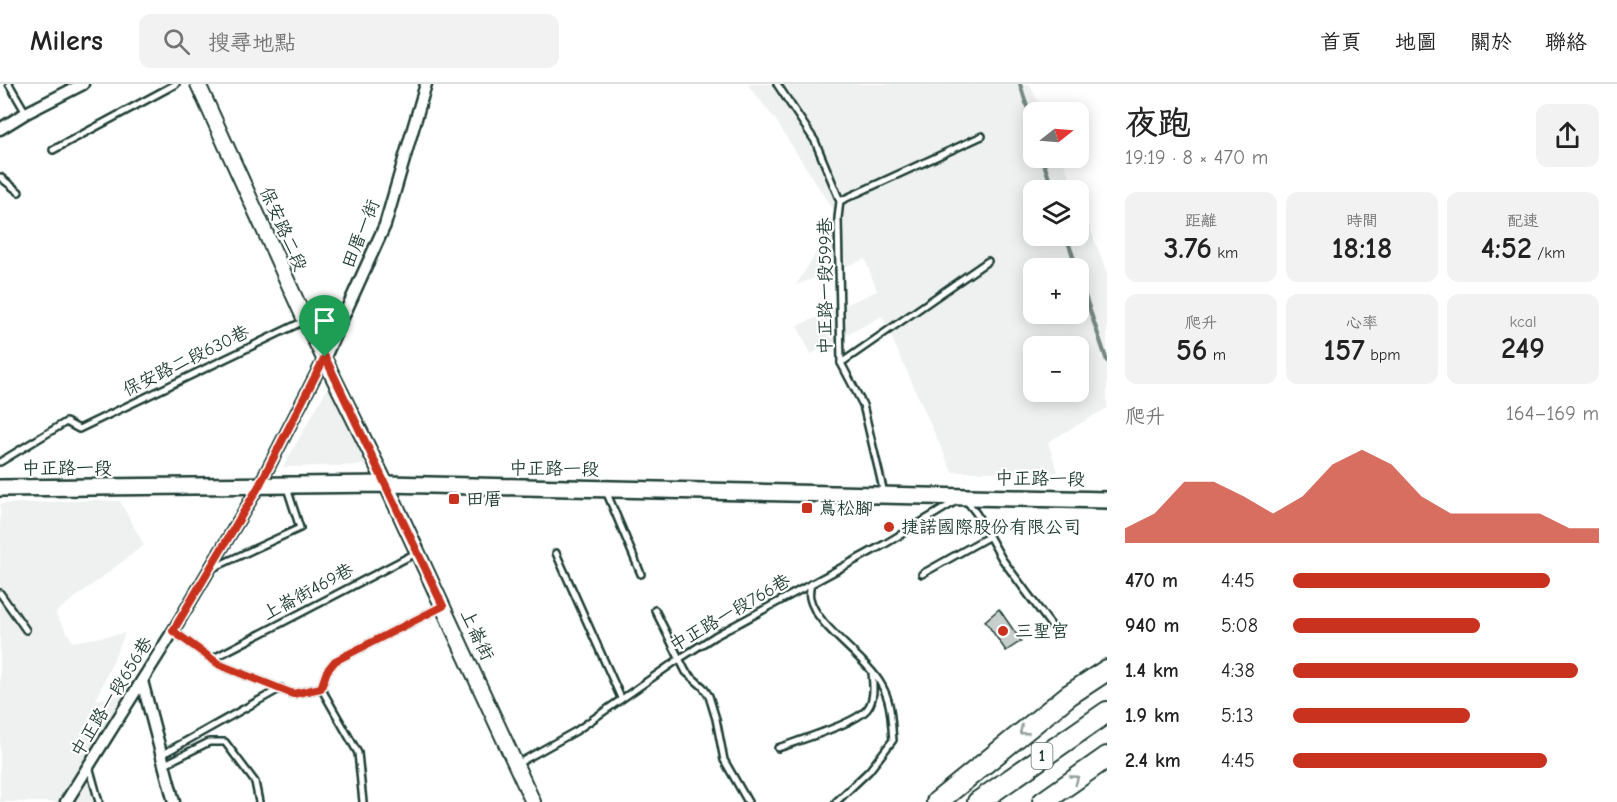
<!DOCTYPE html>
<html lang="zh-TW">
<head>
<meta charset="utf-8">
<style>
	body { margin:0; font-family:"Comic Neue","LXGW WenKai TC",sans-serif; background:#f2f2f2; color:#222; height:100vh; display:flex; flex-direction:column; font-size:22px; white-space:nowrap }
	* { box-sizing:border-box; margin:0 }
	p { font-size:20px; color:#767676 }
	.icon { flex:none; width:33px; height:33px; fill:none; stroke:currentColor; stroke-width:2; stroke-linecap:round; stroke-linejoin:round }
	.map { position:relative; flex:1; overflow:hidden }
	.sheet { display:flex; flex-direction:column; background:#fff; width:510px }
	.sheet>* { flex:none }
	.needle { width:39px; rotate:73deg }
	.fabs { position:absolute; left:1023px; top:18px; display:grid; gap:12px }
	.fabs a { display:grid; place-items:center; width:66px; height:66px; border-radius:12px; background:#fff; box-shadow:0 3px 15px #0003; font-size:30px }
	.pin { position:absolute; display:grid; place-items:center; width:51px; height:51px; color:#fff; margin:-62px -26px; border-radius:50% 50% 50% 0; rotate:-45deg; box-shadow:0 0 6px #0007 }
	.pin .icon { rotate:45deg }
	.round { display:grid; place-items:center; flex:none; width:63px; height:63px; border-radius:12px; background:#f2f2f2 }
	.head { display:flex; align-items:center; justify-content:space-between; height:102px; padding:0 18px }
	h1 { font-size:33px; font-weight:700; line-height:45px }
	.metrics { display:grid; grid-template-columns:repeat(3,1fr); gap:9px; height:102px; padding:6px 18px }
	.metrics div { display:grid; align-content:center; border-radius:12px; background:#f2f2f2; text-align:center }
	.metrics b { font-size:30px; font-weight:700 }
	.metrics small { font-size:16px; font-weight:400 }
	.metrics p { font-size:16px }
	.chart { height:168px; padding:12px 18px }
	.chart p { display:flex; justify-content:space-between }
	.chart svg { width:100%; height:108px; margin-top:6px; fill:#c8321e; opacity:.7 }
	ul { padding:0 18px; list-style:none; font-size:20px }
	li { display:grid; grid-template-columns:96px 72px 1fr; align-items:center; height:45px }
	li i { height:15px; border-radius:8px; background:#c8321e }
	header { display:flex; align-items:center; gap:36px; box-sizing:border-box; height:84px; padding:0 30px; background:#fff; border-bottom:2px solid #e0e0e0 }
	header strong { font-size:28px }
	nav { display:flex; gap:33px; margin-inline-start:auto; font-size:21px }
	.search { width:420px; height:54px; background:#f2f2f2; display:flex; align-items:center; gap:15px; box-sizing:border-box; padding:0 21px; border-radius:12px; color:#767676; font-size:22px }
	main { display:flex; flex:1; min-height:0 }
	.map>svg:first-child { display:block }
	.built { fill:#eef1f0; fill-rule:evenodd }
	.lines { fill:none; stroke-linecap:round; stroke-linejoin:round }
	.stream { stroke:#758883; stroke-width:4 }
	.building { fill:#c7cfcc; stroke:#1f3d34; stroke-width:1.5 }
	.service-casing { stroke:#1f3d34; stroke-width:10 }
	.minor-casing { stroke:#1f3d34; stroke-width:15 }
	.tertiary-casing { stroke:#1f3d34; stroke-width:18 }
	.secondary-casing { stroke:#1f3d34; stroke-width:20 }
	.motorway-casing { stroke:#1f3d34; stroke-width:24 }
	.service { stroke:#fff; stroke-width:5 }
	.minor { stroke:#fff; stroke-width:10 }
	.tertiary { stroke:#fff; stroke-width:14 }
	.secondary { stroke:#fff; stroke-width:15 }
	.motorway { stroke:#fff; stroke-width:20 }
	.oneway { stroke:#8f9e9a }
	.route-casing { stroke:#fff; stroke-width:12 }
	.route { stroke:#c8321e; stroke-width:8 }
	.poi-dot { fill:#c8321e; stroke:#fff; stroke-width:2 }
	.labels { text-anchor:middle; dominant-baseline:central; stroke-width:4.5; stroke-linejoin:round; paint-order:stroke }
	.shield { fill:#fff; stroke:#627771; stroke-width:1.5 }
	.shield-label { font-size:16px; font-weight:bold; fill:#1f3d34 }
	.street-label { font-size:18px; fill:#1f3d34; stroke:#fff }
	.poi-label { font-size:18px; fill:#1f3d34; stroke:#fff; text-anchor:start }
</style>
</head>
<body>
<header>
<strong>Milers</strong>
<div class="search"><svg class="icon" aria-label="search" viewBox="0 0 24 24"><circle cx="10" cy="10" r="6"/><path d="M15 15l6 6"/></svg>搜尋地點</div>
<nav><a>首頁</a><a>地圖</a><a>關於</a><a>聯絡</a></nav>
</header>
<main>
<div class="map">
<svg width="1107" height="718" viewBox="0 0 1107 718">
	<rect width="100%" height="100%" fill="#fff"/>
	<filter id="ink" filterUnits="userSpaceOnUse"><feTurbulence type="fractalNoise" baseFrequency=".0167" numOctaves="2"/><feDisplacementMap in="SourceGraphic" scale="12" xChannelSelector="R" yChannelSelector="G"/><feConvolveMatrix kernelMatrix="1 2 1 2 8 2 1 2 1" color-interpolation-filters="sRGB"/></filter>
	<g filter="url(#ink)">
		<g class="built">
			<path d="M747 0H1030L1042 28H1034V74H1062L1075 106H1034V152H1078L1079 115 1107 189V324L1048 358 1058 388H952L882 232 811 270 797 242 877 207 865 175 796 201 838 134 775 35ZM1034 184H1078V230H1034ZM1034 262H1078V308H1034Z"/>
			<path d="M331 298 369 381 283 383Z"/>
			<path d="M98 416 120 417 144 461 55 529 73 558 125 549 96 616 126 610 92 669 104 718H0V420Z"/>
		</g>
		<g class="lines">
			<g class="stream">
				<path d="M1020 0 1034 45"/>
				<path d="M1042 74 1053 106"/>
				<path d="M1066 152 1077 184"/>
				<path d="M1078 191 1107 277"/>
			</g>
		</g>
		<path class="building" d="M999 525 1021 557 1006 567 985 537Z"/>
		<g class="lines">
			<g class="service-casing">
				<g id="service">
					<path d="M9 0 26 29"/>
					<path d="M777 0 815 57 840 117 838 134 841 279 863 321 884 409"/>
					<path d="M53 66 176 0"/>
					<path d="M0 93 19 108"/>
					<path d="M840 117 982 52"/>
					<path d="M841 279 988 177"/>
					<path d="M0 378 66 338 79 345 304 237"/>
					<path d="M606 407 641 490"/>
					<path d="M965 415 976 429 1002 475 1053 544"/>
					<path d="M556 469 621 614"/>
					<path d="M213 484 300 444 287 404"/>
					<path d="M922 490 988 453"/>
					<path d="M811 500C810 504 809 510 810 514 816 543 867 573 882 602 892 619 891 638 893 656L869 687 836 718"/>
					<path d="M0 509 26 546"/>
					<path d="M655 526 686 588 703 603 709 612 716 635 724 676 748 718"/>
					<path d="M173 547 220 581 293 610 321 604"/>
					<path d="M212 575 416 469"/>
					<path d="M778 664C797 657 858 639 868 624 875 614 873 600 872 588"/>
					<path d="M163 670 281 604"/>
					<path d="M165 680 209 658H225L255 698 259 718"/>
					<path d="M517 680 576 647 679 575 715 552 885 460 958 416"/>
					<path d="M89 682 99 718"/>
					<path d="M363 718 358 669 321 604 327 587 335 577 441 523"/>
				</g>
			</g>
			<g class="minor-casing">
				<g id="minor">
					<path d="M0 45 26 29 83 0"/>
					<path d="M142 597 174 718"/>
					<path d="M66 718 173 547 259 402 325 273 385 141 426 0"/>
				</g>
			</g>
			<g class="tertiary-casing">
				<path id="tertiary" d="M198 0 305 236 386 400 533 718"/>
			</g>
			<g class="secondary-casing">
				<path id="secondary" d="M0 404 386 400 1107 416"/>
			</g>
			<g class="motorway-casing">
				<g id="motorway">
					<path d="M937 718 1069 611 1107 586"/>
					<path d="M978 718 1107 628"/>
					<path d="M1043 718 1107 673"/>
				</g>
			</g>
			<use href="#service" class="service"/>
			<use href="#minor" class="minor"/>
			<use href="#tertiary" class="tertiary"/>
			<use href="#secondary" class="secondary"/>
			<use href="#motorway" class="motorway"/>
		</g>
		<defs><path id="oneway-chevron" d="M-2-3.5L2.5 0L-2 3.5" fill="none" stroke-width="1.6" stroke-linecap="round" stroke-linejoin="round" transform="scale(1.5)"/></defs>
		<g class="oneway">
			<use href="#oneway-chevron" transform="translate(1023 647) rotate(141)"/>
			<use href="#oneway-chevron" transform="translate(1075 695) rotate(-36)"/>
		</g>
	</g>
	<g class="lines" filter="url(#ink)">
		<g class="route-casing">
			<path id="route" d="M325 273 443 522 335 577 327 587 321 604 293 610 220 581 173 547 259 402Z"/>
		</g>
		<use href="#route" class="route"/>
	</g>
	<g class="poi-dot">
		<rect x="448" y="409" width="12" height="12" rx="3"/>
		<rect x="801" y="418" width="12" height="12" rx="3"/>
		<circle cx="889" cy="443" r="6"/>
		<circle cx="1003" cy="547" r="6"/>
	</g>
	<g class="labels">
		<rect class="shield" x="1031.5" y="659" width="21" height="26" rx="4.5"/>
		<g class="shield-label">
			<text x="1042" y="672">1</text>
		</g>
		<g class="street-label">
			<text transform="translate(283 145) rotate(66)">保安路二段</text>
			<text transform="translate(361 150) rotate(-68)">田厝一街</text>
			<text transform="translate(825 202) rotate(-90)">中正路一段599巷</text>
			<text transform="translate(186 277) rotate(-26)">保安路二段630巷</text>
			<text x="67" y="384">中正路一段</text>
			<text transform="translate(554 385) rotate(1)">中正路一段</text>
			<text transform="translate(1040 395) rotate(1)">中正路一段</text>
			<text transform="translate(308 508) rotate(-28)">上崙街469巷</text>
			<text transform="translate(730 529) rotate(-30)">中正路一段766巷</text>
			<text transform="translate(477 551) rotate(65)">上崙街</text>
			<text transform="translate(112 613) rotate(-58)">中正路一段656巷</text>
		</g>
		<g class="poi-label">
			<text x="466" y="415">田厝</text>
			<text x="819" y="424">蔦松腳</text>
			<text x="901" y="443">捷諾國際股份有限公司</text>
			<text x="1015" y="547">三聖宮</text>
		</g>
	</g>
</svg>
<div class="fabs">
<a><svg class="needle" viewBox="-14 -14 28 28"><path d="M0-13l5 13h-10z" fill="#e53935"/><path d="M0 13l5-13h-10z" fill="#767676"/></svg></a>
<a><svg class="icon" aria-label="layers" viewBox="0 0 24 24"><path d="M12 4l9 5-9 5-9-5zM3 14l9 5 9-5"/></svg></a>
<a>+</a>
<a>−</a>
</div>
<div class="pin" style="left:325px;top:273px;background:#1e9e55"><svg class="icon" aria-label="arrive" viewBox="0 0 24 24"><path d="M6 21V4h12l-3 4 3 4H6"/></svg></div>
</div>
<section class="sheet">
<div class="head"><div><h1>夜跑</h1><p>19:19 · 8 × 470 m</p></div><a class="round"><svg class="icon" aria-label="share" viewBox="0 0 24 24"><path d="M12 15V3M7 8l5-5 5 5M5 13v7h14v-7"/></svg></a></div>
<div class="metrics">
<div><p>距離</p><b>3.76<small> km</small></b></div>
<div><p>時間</p><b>18:18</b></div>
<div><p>配速</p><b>4:52<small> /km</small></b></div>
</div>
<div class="metrics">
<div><p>爬升</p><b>56<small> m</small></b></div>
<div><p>心率</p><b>157<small> bpm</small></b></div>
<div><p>kcal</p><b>249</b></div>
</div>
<div class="chart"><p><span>爬升</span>164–169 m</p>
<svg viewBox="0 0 160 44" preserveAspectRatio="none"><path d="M0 44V38L10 32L20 19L30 19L40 25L50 32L60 25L70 12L80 6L90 12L100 25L110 32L120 32L130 32L140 32L150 38L160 38V44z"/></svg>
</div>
<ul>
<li><b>470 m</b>4:45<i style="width:84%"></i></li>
<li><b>940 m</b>5:08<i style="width:61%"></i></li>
<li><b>1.4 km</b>4:38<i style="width:93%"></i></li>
<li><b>1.9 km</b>5:13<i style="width:58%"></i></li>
<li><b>2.4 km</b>4:45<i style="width:83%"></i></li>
</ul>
</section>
</main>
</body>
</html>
